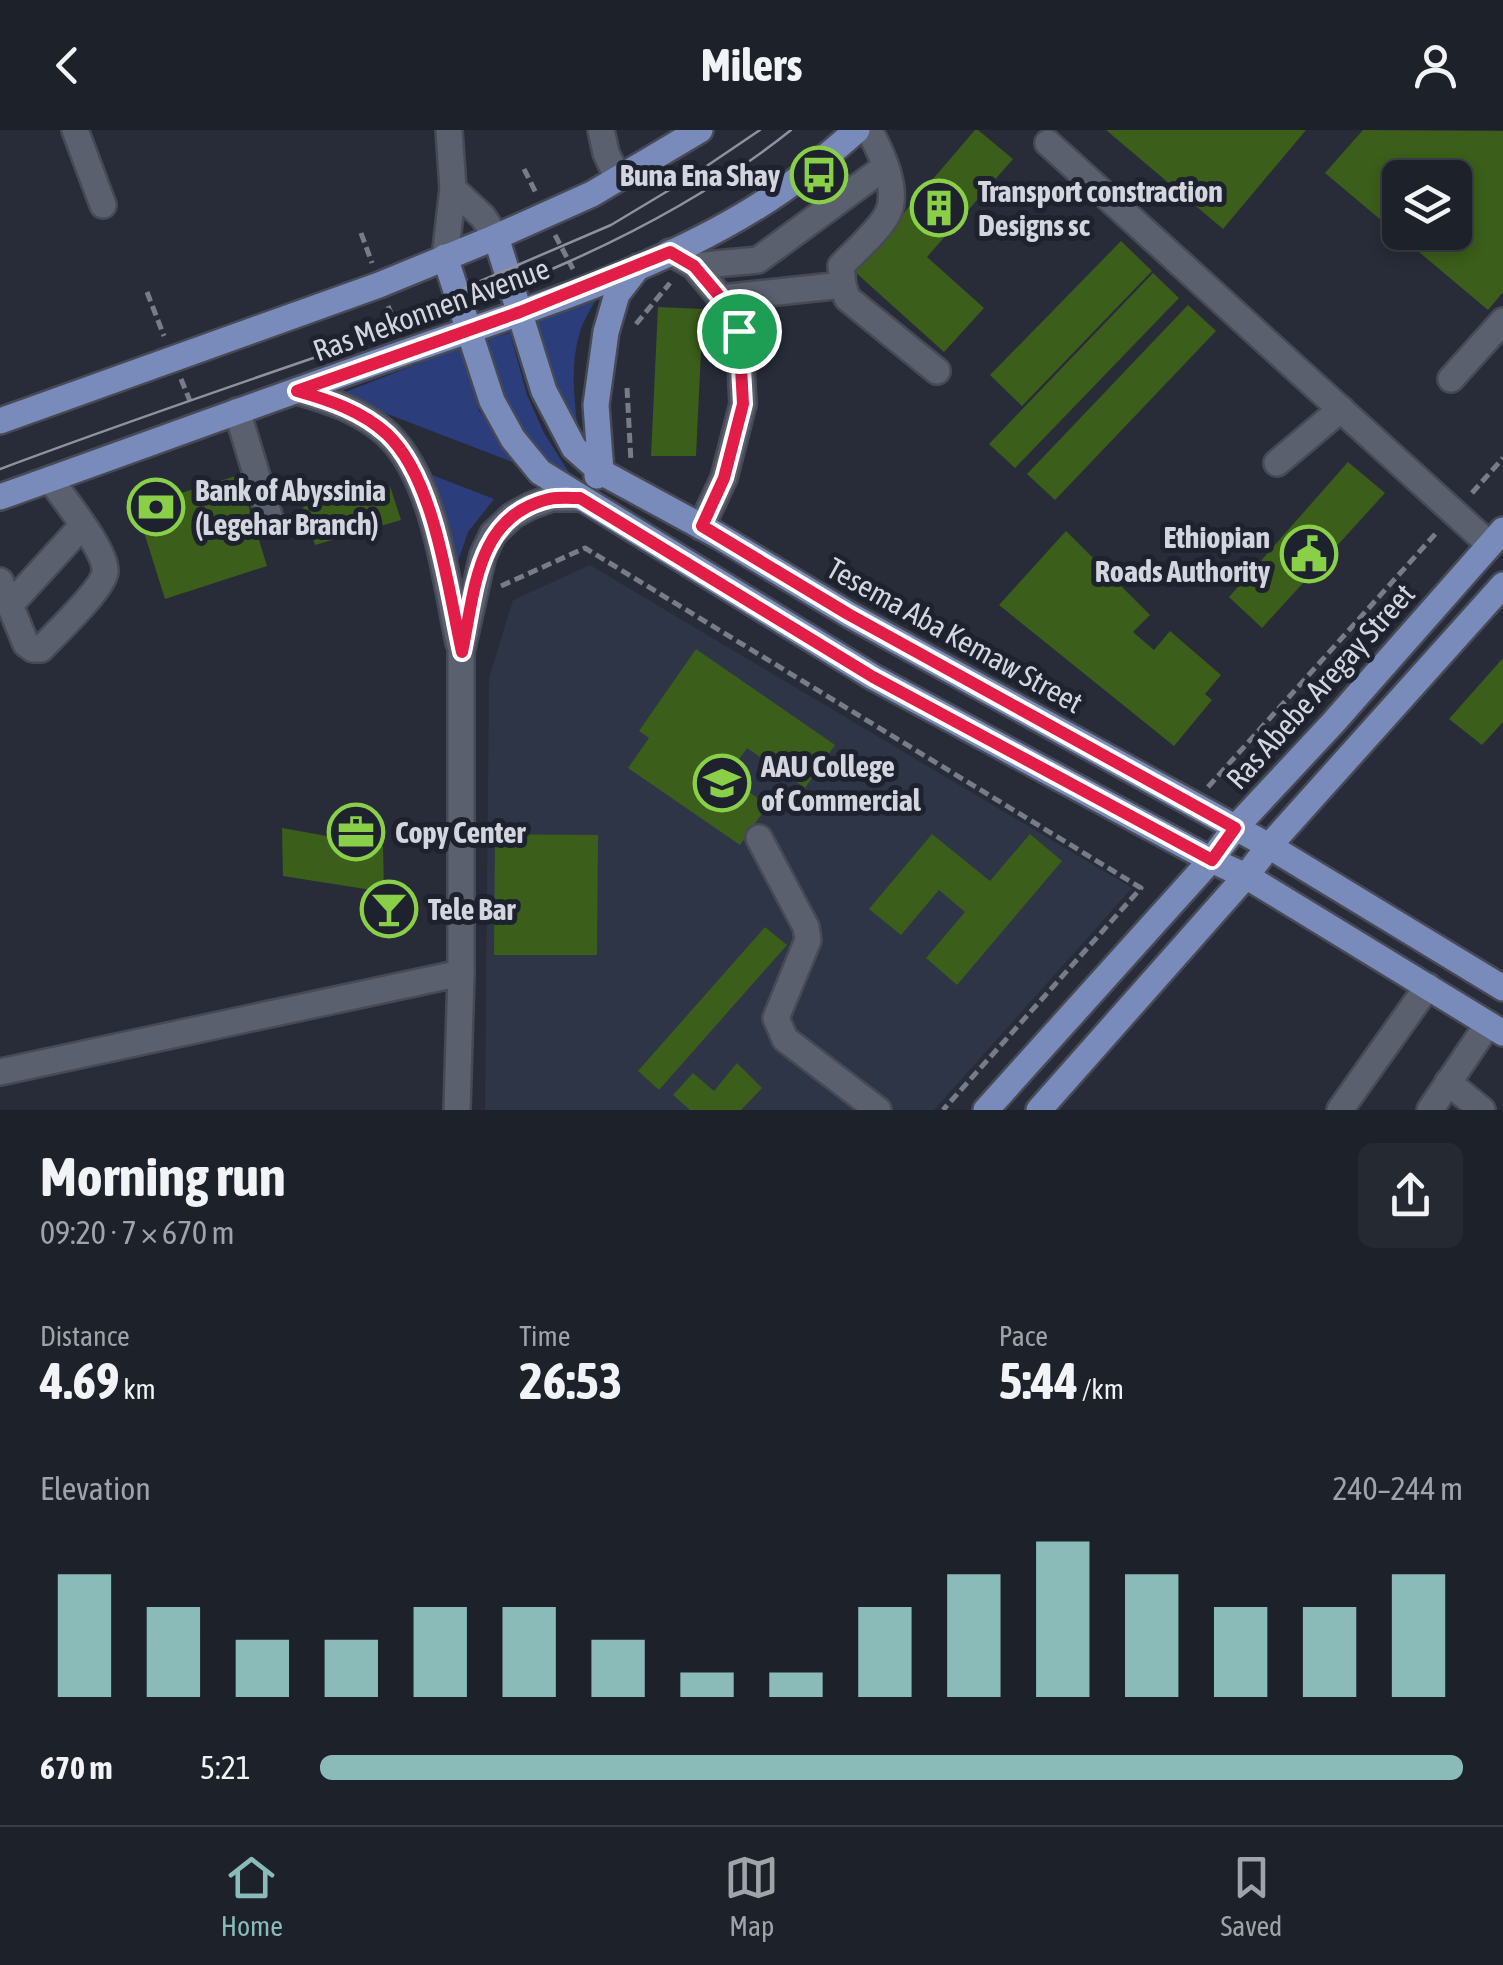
<!DOCTYPE html>
<html lang="en">
<head>
<meta charset="utf-8">
<style>
	body { margin:0; font-family:"Asap Condensed",sans-serif; background:#252932; color:#f1f3f6; height:100vh; display:flex; flex-direction:column; font-size:38px; white-space:nowrap }
	* { box-sizing:border-box; margin:0 }
	p { font-size:32px; color:#a0a3a8 }
	.icon { flex:none; width:55px; height:55px; fill:none; stroke:currentColor; stroke-width:2; stroke-linecap:round; stroke-linejoin:round }
	.map { position:relative; height:980px; overflow:hidden }
	.details { display:flex; flex-direction:column; background:#1d212a; flex:1 }
	.details>* { flex:none }
	.fabs { position:absolute; left:1382px; top:30px; display:grid; gap:20px }
	.fabs a { display:grid; place-items:center; width:90px; height:90px; border-radius:15px; background:#1d212a; box-shadow:0 5px 15px #0003,0 0 0 2px #3b3e47; font-size:50px }
	.pin { position:absolute; display:grid; place-items:center; width:85px; height:85px; color:#fff; margin:-42px; border:5px solid #fff; border-radius:50%; box-shadow:0 2px 10px #0007 }
	.round { display:grid; place-items:center; flex:none; width:105px; height:105px; border-radius:15px; background:#252932 }
	.overview { display:flex; align-items:center; justify-content:space-between; height:170px; padding:0 40px }
	h1 { font-size:55px; font-weight:700; line-height:75px }
	.figures { display:grid; grid-template-columns:repeat(3,1fr); gap:15px; height:170px; padding:10px 40px }
	.figures div { display:grid; align-content:center }
	.figures b { font-size:50px; font-weight:700 }
	.figures small { font-size:28px; font-weight:400 }
	.figures p { font-size:28px }
	.chart { height:280px; padding:20px 40px }
	.chart p { display:flex; justify-content:space-between }
	.chart svg { width:100%; height:180px; margin-top:10px; stroke:#8bbbb9; stroke-width:6 }
	ul { padding:0 40px; list-style:none; font-size:32px }
	li { display:grid; grid-template-columns:160px 120px 1fr; align-items:center; height:75px }
	li i { height:25px; border-radius:12px; background:#8bbbb9 }
	header { display:flex; justify-content:space-between; align-items:center; height:130px; padding:0 40px; background:#1d212a; font-size:45px; font-weight:700 }
	.tab-bar { display:flex; justify-content:space-around; align-items:center; height:140px; border-top:2px solid #3b3e47; background:#1d212a; font-size:28px; color:#a0a3a8 }
	.tab-bar a { display:grid; justify-items:center; gap:5px }
	.tab-bar .active { color:#8bbbb9 }
	.map>svg:first-child { display:block }
	.built { fill:#2e3547 }
	.green { fill:#2b3e7b }
	.building { fill:#3b5e1a; fill-rule:evenodd }
	.lines { fill:none; stroke-linecap:round; stroke-linejoin:round }
	.minor-casing { stroke:#474a54; stroke-width:30 }
	.major-casing { stroke:#474a54; stroke-width:30 }
	.path { stroke:#787c86; stroke-width:5; stroke-dasharray:10 5; stroke-linecap:butt }
	.minor { stroke:#5a606e; stroke-width:25 }
	.major { stroke:#798bbb; stroke-width:25 }
	.tram { stroke:#8e929b; stroke-width:2.5 }
	.route-casing { stroke:#fff; stroke-width:20 }
	.route { stroke:#e11d48; stroke-width:12 }
	.labels { text-anchor:middle; dominant-baseline:central; stroke-width:10; stroke-linejoin:round; paint-order:stroke }
	.poi-label { font-size:30px; font-weight:bold; fill:#d3d6de; stroke:#1e222e; text-anchor:start }
	.street-label { font-size:30px; fill:#d3d6de; stroke:#1e222e }
</style>
</head>
<body>
<header><svg class="icon" aria-label="back" viewBox="0 0 24 24"><path d="M15 5l-7 7 7 7"/></svg>Milers<svg class="icon" aria-label="person" viewBox="0 0 24 24"><circle cx="12" cy="8" r="4"/><path d="M4 21q1-7 8-7t8 7"/></svg></header>
<div class="map">
<svg width="1503" height="980" viewBox="0 0 1503 980">
	<rect width="100%" height="100%" fill="#272c38"/>
	<path class="built" d="M590 435 1132 758 934 980H485L489 548 513 470Z"/>
	<g class="green">
		<path d="M601 161C595 172 587 184 582 196 569 231 574 270 579 306L552 254 534 182Z"/>
		<path d="M510 203 527 265 544 303 573 349 536 323 505 274 488 209Z"/>
		<path d="M463 216 479 281 523 336 338 265Z"/>
		<path d="M419 340 494 369 468 402 455 440Z"/>
	</g>
	<g class="building">
		<path d="M975 0H978L1013 29 927 127 984 178 944 222 854 141Z"/>
		<path d="M1106 0H1306L1223 99Z"/>
		<path d="M1363 0 1503 1V162L1488 180 1325 43ZM1400 48H1455V102H1400Z"/>
		<path d="M1121 111 1152 141 1022 276 990 245Z"/>
		<path d="M1153 143 1179 168 1015 338 989 314Z"/>
		<path d="M1188 175 1216 201 1055 370 1027 344Z"/>
		<path d="M658 177 703 179 696 326H651Z"/>
		<path d="M1348 332 1385 363 1262 498 1229 467Z"/>
		<path d="M239 345 267 436 165 469 136 377Z"/>
		<path d="M382 353 388 354 391 359 401 390 315 415 303 377Z"/>
		<path d="M1066 401 1150 485 1133 502 1154 520 1170 501 1221 545 1205 564 1212 570 1174 616 999 475Z"/>
		<path d="M696 519 835 615 805 658 747 618 727 647 768 675 740 715 628 638 649 608 639 601Z"/>
		<path d="M1503 528V592L1482 615 1449 589Z"/>
		<path d="M282 698 383 716 384 762 283 746Z"/>
		<path d="M495 704 598 705 597 825H494Z"/>
		<path d="M932 704 990 751 1030 704 1062 731 957 855 926 828 965 782 939 760 901 805 869 779Z"/>
		<path d="M765 797 787 815 659 960 638 941Z"/>
		<path d="M737 933 762 958 741 980H690L673 965 693 943 714 961Z"/>
	</g>
	<g class="lines">
		<g class="minor-casing">
			<g id="minor">
				<path d="M75 0 103 75"/>
				<path d="M601 0 606 23 617 47"/>
				<path d="M869 0C881 22 899 59 888 83 880 100 854 122 841 136L843 155 847 168 937 241"/>
				<path d="M1048 13 1490 415"/>
				<path d="M453 59 483 87 496 107"/>
				<path d="M670 122 694 136 721 168 739 201 743 274 724 348 701 397"/>
				<path d="M445 127 453 59 449 0"/>
				<path d="M694 136 758 130 885 37"/>
				<path d="M721 168 843 155"/>
				<path d="M1451 249 1503 191"/>
				<path d="M297 261C329 270 362 281 387 304 435 349 446 450 459 513"/>
				<path d="M237 281 271 392"/>
				<path d="M1277 333 1341 279"/>
				<path d="M0 451 26 514 33 519H41C55 504 103 459 105 442 107 421 63 368 50 349"/>
				<path d="M10 475 82 396"/>
				<path d="M759 708 806 797 808 810 776 888 785 909 878 980"/>
				<path d="M0 942 461 843"/>
				<path d="M1448 952 1482 980"/>
				<path d="M457 980 461 843V522L483 425 493 404 512 386 530 376 552 368H580"/>
				<path d="M1340 980 1428 856"/>
				<path d="M1430 980 1488 894"/>
			</g>
		</g>
		<g class="major-casing">
			<g id="major">
				<path d="M496 107 544 261 574 318 601 342 717 405 848 484 1269 716 1503 858"/>
				<path d="M445 127 492 271 513 309 540 342 873 547 1211 730 1246 746 1503 903"/>
				<path d="M0 291 379 155 496 107 592 64 700 0"/>
				<path d="M597 346 601 342 596 275 606 202 617 164 638 137"/>
				<path d="M0 367C135 319 270 269 406 222 521 182 652 142 755 78 792 56 825 28 857 0"/>
				<path d="M986 980 1211 730 1235 698 1333 593 1503 400"/>
				<path d="M1039 980 1246 746 1269 716 1503 455"/>
			</g>
		</g>
		<g class="path">
			<path d="M524 39 536 63"/>
			<path d="M361 103 372 133"/>
			<path d="M555 105 573 139"/>
			<path d="M147 162 164 206"/>
			<path d="M388 176 397 198"/>
			<path d="M636 194 670 153"/>
			<path d="M181 249 190 271"/>
			<path d="M627 258 631 332"/>
			<path d="M1472 363 1503 328"/>
			<path d="M501 456 585 418 1141 758 943 980"/>
			<path d="M1208 657 1438 401"/>
		</g>
		<use href="#minor" class="minor"/>
		<use href="#major" class="major"/>
		<g class="tram">
			<path d="M443 167 611 95 686 50 760 0"/>
			<path d="M0 339C107 299 214 262 322 225 485 169 654 110 791 0"/>
		</g>
	</g>
	<g class="lines">
		<g class="route-casing">
			<path id="route" d="M670 122 694 136 721 168 739 201 743 274 724 348 702 396 848 484 1235 698 1212 730 873 547 580 368C570 368 559 367 549 369 476 386 475 461 462 522 448 459 435 349 387 304 362 281 329 270 297 261L520 182Z"/>
		</g>
		<use href="#route" class="route"/>
	</g>
	<defs>
		<g id="bus-ring" transform="scale(2.875)"><circle r="9.5" fill="#1e222e" stroke="#89cf48" stroke-width="1.5"/><path d="M-5-6H5V4H4V6H2V4H-2V6H-4V4H-5ZM-3.5-4V0h7V-4ZM-3.5 1.2v1.5H-2V1.2ZM2 1.2v1.5H3.5V1.2Z" fill="#89cf48"/></g>
		<g id="building-ring" transform="scale(2.875)"><circle r="9.5" fill="#1e222e" stroke="#89cf48" stroke-width="1.5"/><path d="M-4-6H4V6H1V3H-1V6H-4ZM-2.5-4.3h1.7v1.8h-1.7ZM.8-4.3h1.7v1.8H.8ZM-2.5-1h1.7V.8h-1.7ZM.8-1h1.7V.8H.8Z" fill="#89cf48"/></g>
		<g id="bank-ring" transform="scale(2.875)"><circle r="9.5" fill="#1e222e" stroke="#89cf48" stroke-width="1.5"/><path d="M-6-4H6V4H-6ZM0-2.3a2.3 2.3 0 1 0 0 4.6a2.3 2.3 0 1 0 0-4.6Z" fill="#89cf48"/></g>
		<g id="civic-ring" transform="scale(2.875)"><circle r="9.5" fill="#1e222e" stroke="#89cf48" stroke-width="1.5"/><path d="M-.6-6.5H3V-4.5H.6V-3L4-1V1h2V6H-6V1h2V-1L-.6-3ZM-1.2 2.5V6h2.4V2.5Z" fill="#89cf48"/></g>
		<g id="university-ring" transform="scale(2.875)"><circle r="9.5" fill="#1e222e" stroke="#89cf48" stroke-width="1.5"/><path d="M0-5L7-2L0 1L-7-2ZM-4 1L0 2.5L4 1V4Q0 6-4 4Z" fill="#89cf48"/></g>
		<g id="office-ring" transform="scale(2.875)"><circle r="9.5" fill="#1e222e" stroke="#89cf48" stroke-width="1.5"/><path d="M-6-3h4V-5.5h4V-3h4V5H-6ZM-1-4.5V-3h2v-1.5ZM-6 0V1H6V0Z" fill="#89cf48"/></g>
		<g id="bar-ring" transform="scale(2.875)"><circle r="9.5" fill="#1e222e" stroke="#89cf48" stroke-width="1.5"/><path d="M-6-5H6L.8 .8V4.5H3.5V6h-7V4.5H-.8V.8Z" fill="#89cf48"/></g>
	</defs>
	<g fill-rule="evenodd">
		<use href="#bus-ring" x="819" y="45"/>
		<use href="#building-ring" x="939" y="78"/>
		<use href="#bank-ring" x="156" y="377"/>
		<use href="#civic-ring" x="1309" y="424"/>
		<use href="#university-ring" x="722" y="653"/>
		<use href="#office-ring" x="356" y="702"/>
		<use href="#bar-ring" x="389" y="779"/>
	</g>
	<g class="labels">
		<g class="poi-label">
			<text x="780" y="45" text-anchor="end">Buna Ena Shay</text>
			<text x="978" y="61">Transport constraction<tspan x="978" dy="34">Designs sc</tspan></text>
			<text x="195" y="360">Bank of Abyssinia<tspan x="195" dy="34">(Legehar Branch)</tspan></text>
			<text x="1270" y="407" text-anchor="end">Ethiopian<tspan x="1270" dy="34">Roads Authority</tspan></text>
			<text x="761" y="636">AAU College<tspan x="761" dy="34">of Commercial</tspan></text>
			<text x="395" y="702">Copy Center</text>
			<text x="428" y="779">Tele Bar</text>
		</g>
		<g class="street-label">
			<text transform="translate(431 179) rotate(-20)">Ras Mekonnen Avenue</text>
			<text transform="translate(955 505) rotate(29)">Tesema Aba Kemaw Street</text>
			<text transform="translate(1320 556) rotate(-48)">Ras Abebe Aregay Street</text>
		</g>
	</g>
</svg>
<div class="fabs">
<a><svg class="icon" aria-label="layers" viewBox="0 0 24 24"><path d="M12 4l9 5-9 5-9-5zM3 14l9 5 9-5"/></svg></a>
</div>
<div class="pin" style="left:739px;top:201px;background:#1e9e55"><svg class="icon" aria-label="arrive" viewBox="0 0 24 24"><path d="M6 21V4h12l-3 4 3 4H6"/></svg></div>
</div>
<section class="details">
<div class="overview"><div><h1>Morning run</h1><p>09:20 · 7 × 670 m</p></div><a class="round"><svg class="icon" aria-label="share" viewBox="0 0 24 24"><path d="M12 15V3M7 8l5-5 5 5M5 13v7h14v-7"/></svg></a></div>
<div class="figures">
<div><p>Distance</p><b>4.69<small> km</small></b></div>
<div><p>Time</p><b>26:53</b></div>
<div><p>Pace</p><b>5:44<small> /km</small></b></div>
</div>
<div class="chart"><p><span>Elevation</span>240–244 m</p>
<svg viewBox="0 0 160 44" preserveAspectRatio="none"><path d="M5 44V14M15 44V22M25 44V30M35 44V30M45 44V22M55 44V22M65 44V30M75 44V38M85 44V38M95 44V22M105 44V14M115 44V6M125 44V14M135 44V22M145 44V22M155 44V14"/></svg>
</div>
<ul>
<li><b>670 m</b>5:21<i style="width:100%"></i></li>
</ul>
</section>
<nav class="tab-bar">
<a class="active"><svg class="icon" aria-label="home" viewBox="0 0 24 24"><path d="M3 11l9-7 9 7M6 9v11h12V9"/></svg>Home</a>
<a><svg class="icon" aria-label="map" viewBox="0 0 24 24"><path d="M3 6l6-2 6 2 6-2v14l-6 2-6-2-6 2zM9 4v14M15 6v14"/></svg>Map</a>
<a><svg class="icon" aria-label="saved" viewBox="0 0 24 24"><path d="M7 4h10v16l-5-4-5 4z"/></svg>Saved</a>
</nav>
</body>
</html>
